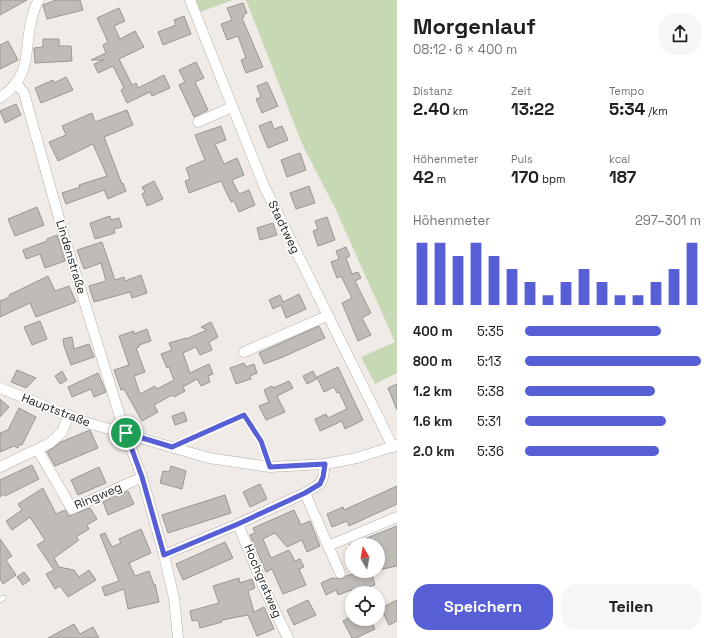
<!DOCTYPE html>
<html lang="de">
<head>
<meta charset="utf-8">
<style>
	body { margin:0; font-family:"Space Grotesk",sans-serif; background:#f6f6f6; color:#202124; height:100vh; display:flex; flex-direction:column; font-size:15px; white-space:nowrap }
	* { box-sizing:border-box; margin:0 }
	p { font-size:13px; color:#757577 }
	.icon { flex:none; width:22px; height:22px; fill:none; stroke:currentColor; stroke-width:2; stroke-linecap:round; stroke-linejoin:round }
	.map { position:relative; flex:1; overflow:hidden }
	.drawer { display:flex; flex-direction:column; background:#fff; width:320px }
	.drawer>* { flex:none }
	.needle { width:26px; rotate:350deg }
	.tools { position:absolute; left:345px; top:538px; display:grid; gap:8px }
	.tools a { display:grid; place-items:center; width:40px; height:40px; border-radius:50%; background:#fff; box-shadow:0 2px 6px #0003; font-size:20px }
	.pin { position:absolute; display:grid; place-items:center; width:34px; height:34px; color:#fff; margin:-17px; border:2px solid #fff; border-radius:50%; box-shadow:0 1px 4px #0007 }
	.round { display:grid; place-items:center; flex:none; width:42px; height:42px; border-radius:16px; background:#f6f6f6 }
	.headline { display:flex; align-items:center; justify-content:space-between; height:68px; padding:0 16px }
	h1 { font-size:22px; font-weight:700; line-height:30px }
	.figures { display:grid; grid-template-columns:repeat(3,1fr); gap:6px; height:68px; padding:4px 16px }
	.figures div { display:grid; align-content:center }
	.figures b { font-size:17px; font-weight:700 }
	.figures small { font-size:11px; font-weight:400 }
	.figures p { font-size:11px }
	.chart { height:112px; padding:8px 16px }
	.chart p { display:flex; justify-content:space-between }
	.chart svg { width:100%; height:72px; margin-top:4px; stroke:#575fd6; stroke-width:6 }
	.button { display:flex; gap:8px; margin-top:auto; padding:8px 16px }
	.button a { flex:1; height:46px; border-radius:16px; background:#575fd6; color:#fff; font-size:16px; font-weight:700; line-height:46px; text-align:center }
	.button a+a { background:#f6f6f6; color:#202124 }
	ul { padding:0 16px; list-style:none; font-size:13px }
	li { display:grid; grid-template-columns:64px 48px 1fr; align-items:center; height:30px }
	li i { height:10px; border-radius:5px; background:#575fd6 }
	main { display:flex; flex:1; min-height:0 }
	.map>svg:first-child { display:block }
	.green { fill:#c7d8b4 }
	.building { fill:#bfbbb7; stroke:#9a9692 }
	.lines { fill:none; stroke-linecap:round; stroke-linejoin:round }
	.lane-casing { stroke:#b5b1ad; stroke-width:6 }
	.street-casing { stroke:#b5b1ad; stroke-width:11 }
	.lane { stroke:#fff; stroke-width:5 }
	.street { stroke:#fff; stroke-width:10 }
	.route-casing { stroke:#fff; stroke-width:8 }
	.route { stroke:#575fd6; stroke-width:5 }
	.labels { text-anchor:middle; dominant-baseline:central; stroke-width:3.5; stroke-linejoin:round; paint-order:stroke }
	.street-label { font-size:12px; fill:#1e1c1b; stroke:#fff }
</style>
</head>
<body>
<main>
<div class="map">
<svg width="397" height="638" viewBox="0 0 397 638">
	<rect width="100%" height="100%" fill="#f0ebe7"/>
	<g class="green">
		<path d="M195 0H233L200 12Z"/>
		<path d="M246 0H397V373L375 384 361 357 395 342 335 208 303 146Z"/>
	</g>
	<g class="building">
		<path d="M0 0H27L0 15Z"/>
		<path d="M56 0H80L83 10 47 19 43 5Z"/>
		<path d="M243 3 247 13 243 15 244 17 242 18 263 67 246 73 241 60 246 58 238 36 227 40 221 24 232 20 227 8Z"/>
		<path d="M119 8 125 21 114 26 120 39 135 31 144 47 119 59 132 85 136 83 138 88 164 75 170 88 152 96 150 92 127 103 121 90 124 88 113 66 98 73 94 64 104 60H91L106 53 103 45 108 42 97 18Z"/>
		<path d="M184 16 191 34 163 45 158 32 176 25 174 20Z"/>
		<path d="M43 39H59V46H71L72 61 35 63 34 48 43 47Z"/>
		<path d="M8 41 18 60 0 69V45Z"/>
		<path d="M196 62 204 78 195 82 208 110 194 117 179 85 185 82 179 70Z"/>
		<path d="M66 77 73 90 41 103 35 88 53 80 54 83Z"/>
		<path d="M267 82 278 106 262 113 256 99 261 97 257 86Z"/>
		<path d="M16 104 21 115 5 123 0 111Z"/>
		<path d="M127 110 133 125 104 137 122 184 123 183 126 191 108 199 104 190 66 204 62 193 80 187 79 185 107 176 93 144 58 161 49 142 66 135 62 126 92 113 95 122Z"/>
		<path d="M271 121 274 129 282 126 288 140 268 148 259 126Z"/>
		<path d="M221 126 226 140 215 144 224 164 237 158 244 175 232 180 239 194 249 190 255 205 239 212 234 201 231 202 221 181 189 193 185 181 190 179 186 168 205 160 195 135Z"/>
		<path d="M300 153 306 170 287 177 281 160Z"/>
		<path d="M154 181 163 199 147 206 142 194 145 192 142 187Z"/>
		<path d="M309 186 315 203 296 209 290 193Z"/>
		<path d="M37 207 44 225 15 236 8 219Z"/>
		<path d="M110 216 111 220 119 218 122 227 114 229 115 233 95 239 90 223Z"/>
		<path d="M327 217 335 240 318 246 313 231 318 229 315 221Z"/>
		<path d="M273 223 277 235 260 240 257 228Z"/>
		<path d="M57 235 65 261 45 268 40 254 26 259 23 250 47 241V239Z"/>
		<path d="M102 242 115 280 124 277 125 281 141 275 147 293 132 298 130 292 94 302 89 286 106 281 101 263 84 269 77 250Z"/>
		<path d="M346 247 350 256 346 258 352 274 358 272 361 278 355 281 371 313 362 318 371 335 358 341 342 303 352 298 341 276 337 278 331 262 339 259 336 251Z"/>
		<path d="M48 276 55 291 69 286 76 302 36 317 30 303 0 317V301L10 297 9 295Z"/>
		<path d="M299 294 306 309 286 318 281 305 273 309 269 300 280 295 283 302Z"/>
		<path d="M40 321 47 339 32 345 24 327Z"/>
		<path d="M211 322 218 337 209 342 212 350 200 355 196 347 183 353 190 373 209 364 213 374 208 376 210 382 201 386 197 379 183 387 185 391 174 397 172 395 154 405 158 412 142 421 124 389 121 390 114 370 129 365 119 336 134 331V334L147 329 151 341 139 345V347L136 348 145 372 134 376 140 394 155 386 157 389 174 380 169 367 167 368 161 354 172 350 169 343 186 338V339L207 330 201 327Z"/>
		<path d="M319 326 325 338 283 357 264 364 259 353Z"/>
		<path d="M72 337 74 349 89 344 94 357 71 365 64 346 63 339Z"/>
		<path d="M244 363 246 367 254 364 257 373 250 376 251 379 236 384 230 368Z"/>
		<path d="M338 367 363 420 345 429 342 421 320 431 315 419 326 414 328 418 347 409 339 392 337 393 334 387 324 392 317 377Z"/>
		<path d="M17 370 36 378 26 388 11 382Z"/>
		<path d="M62 371 67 380 60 384 55 376Z"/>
		<path d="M313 371 317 379 307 384 303 376Z"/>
		<path d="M98 373 106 392 94 397 91 389 72 397 68 387Z"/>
		<path d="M289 381 293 388 277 396 285 412 266 420 259 406 269 402 264 390 272 386 273 388Z"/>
		<path d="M397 384V410L388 388Z"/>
		<path d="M0 399 9 407 0 417Z"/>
		<path d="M19 408 36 417 22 445 20 444 18 448 14 446 0 452V433L8 430Z"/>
		<path d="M184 412 187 421 175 425 172 416Z"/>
		<path d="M90 430 98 448 55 466 47 452 61 442Z"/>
		<path d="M32 465 39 479 5 496 4 494 0 497V480Z"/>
		<path d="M171 466 186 471 182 489 160 483 163 471 169 472Z"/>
		<path d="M99 467 106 483 78 495 71 480Z"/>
		<path d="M260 484 267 499 250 507 243 492Z"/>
		<path d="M397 486V504L349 526 347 521 332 527 327 514 343 507 344 510Z"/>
		<path d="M43 488 56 514 65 510 69 516 90 508 97 519 87 525 89 529 76 537 79 540 54 558 59 567 74 570 79 577 89 570 96 580 68 597 60 586 55 589 46 574 54 570 37 545 45 540 30 517 12 530 6 521 22 510 18 504Z"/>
		<path d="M128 491 134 504 108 515 103 502Z"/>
		<path d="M225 495 231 513 168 533 162 515Z"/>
		<path d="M294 510 301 525 310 521 320 546 307 552 302 540 287 547 275 533 263 539 271 558 289 550 295 561 300 559 304 567 299 569 306 585 283 594 272 569 266 572 250 535 255 533 253 528Z"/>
		<path d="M397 526V566L378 570V545H349Z"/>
		<path d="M141 529 151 553 129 563 135 576 149 571 154 585 155 584 159 602 128 609 124 589 105 596 102 587 119 581 100 535 105 533 112 547 121 543 119 539Z"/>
		<path d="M0 539 12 556 6 560 16 575 3 584 0 579Z"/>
		<path d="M225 542 233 558 183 580 176 564Z"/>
		<path d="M364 571H371L375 585 352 591 351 590 338 595 336 590 326 595 321 583 332 578 342 579 346 576Z"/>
		<path d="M24 572 30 580 23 585 17 577Z"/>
		<path d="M239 578 240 583 252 579 255 588 248 591 254 612 264 607 274 629 257 636 248 615 222 620V622L200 628 198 620 192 621 190 611 219 603 213 586Z"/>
		<path d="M308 600 316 615 294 625 287 610Z"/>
		<path d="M397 600V621L389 625 381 608Z"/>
		<path d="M352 616V619H370L375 629 356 638H352L343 621Z"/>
		<path d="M74 624 80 634 93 627 99 638H48Z"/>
	</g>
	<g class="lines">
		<g class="lane-casing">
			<g id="lane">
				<path d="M174 446 244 415 261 441 270 467"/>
				<path d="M0 600 3 598"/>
			</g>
		</g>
		<g class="street-casing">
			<g id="street">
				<path d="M190 0 264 186 393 447"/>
				<path d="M16 83 24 93 64 236 125 433 142 477 164 555 174 598 178 638"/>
				<path d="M0 98C34 74 23 52 32 17 34 11 35 5 39 0"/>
				<path d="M198 122 232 107"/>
				<path d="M244 352 327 316"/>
				<path d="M0 388 85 422 209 458 270 467 325 464 357 458 397 445"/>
				<path d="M38 450 72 509 142 477"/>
				<path d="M0 467 50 443 62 432 69 415"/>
				<path d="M305 493 340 573"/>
				<path d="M238 524 264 588 288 638"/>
				<path d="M328 546 397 517"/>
				<path d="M164 555 238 524 305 493 320 484 323 477 325 464"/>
			</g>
		</g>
		<use href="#lane" class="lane"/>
		<use href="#street" class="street"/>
	</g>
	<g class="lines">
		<g class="route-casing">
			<path id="route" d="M244 415 261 441 270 467 325 464 323 477 320 484 305 493 238 524 164 555 142 477 126 433 172 447Z"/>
		</g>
		<use href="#route" class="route"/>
	</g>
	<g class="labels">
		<g class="street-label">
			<text transform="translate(284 227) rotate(64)">Stadtweg</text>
			<text transform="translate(71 257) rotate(73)">Lindenstraße</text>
			<text transform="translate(56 410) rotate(21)">Hauptstraße</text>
			<text transform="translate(98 496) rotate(-23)">Ringweg</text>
			<text transform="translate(263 581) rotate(67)">Hochgratweg</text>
		</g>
	</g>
</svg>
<div class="tools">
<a><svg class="needle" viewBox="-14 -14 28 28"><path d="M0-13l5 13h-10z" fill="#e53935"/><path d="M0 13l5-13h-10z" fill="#757577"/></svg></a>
<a><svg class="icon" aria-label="locate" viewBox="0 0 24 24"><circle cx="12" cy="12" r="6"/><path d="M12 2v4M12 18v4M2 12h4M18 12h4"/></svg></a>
</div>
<div class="pin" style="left:126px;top:433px;background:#1e9e55"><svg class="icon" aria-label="arrive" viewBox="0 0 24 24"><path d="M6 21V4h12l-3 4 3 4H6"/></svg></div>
</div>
<section class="drawer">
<div class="headline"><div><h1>Morgenlauf</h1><p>08:12 · 6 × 400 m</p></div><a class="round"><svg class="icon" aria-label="share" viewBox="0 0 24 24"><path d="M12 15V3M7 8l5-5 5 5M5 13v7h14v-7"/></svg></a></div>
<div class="figures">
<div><p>Distanz</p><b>2.40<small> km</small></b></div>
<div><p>Zeit</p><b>13:22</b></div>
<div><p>Tempo</p><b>5:34<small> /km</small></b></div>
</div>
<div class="figures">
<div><p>Höhenmeter</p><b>42<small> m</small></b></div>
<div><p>Puls</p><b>170<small> bpm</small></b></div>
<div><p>kcal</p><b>187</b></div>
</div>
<div class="chart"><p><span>Höhenmeter</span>297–301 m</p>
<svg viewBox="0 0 160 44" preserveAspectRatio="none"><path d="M5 44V6M15 44V6M25 44V14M35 44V6M45 44V14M55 44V22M65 44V30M75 44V38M85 44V30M95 44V22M105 44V30M115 44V38M125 44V38M135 44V30M145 44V22M155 44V6"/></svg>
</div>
<ul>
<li><b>400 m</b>5:35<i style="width:77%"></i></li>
<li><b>800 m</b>5:13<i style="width:100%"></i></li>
<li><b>1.2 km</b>5:38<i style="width:74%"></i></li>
<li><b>1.6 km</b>5:31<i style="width:80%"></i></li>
<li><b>2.0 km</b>5:36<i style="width:76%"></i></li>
</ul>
<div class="button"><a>Speichern</a><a>Teilen</a></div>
</section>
</main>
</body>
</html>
